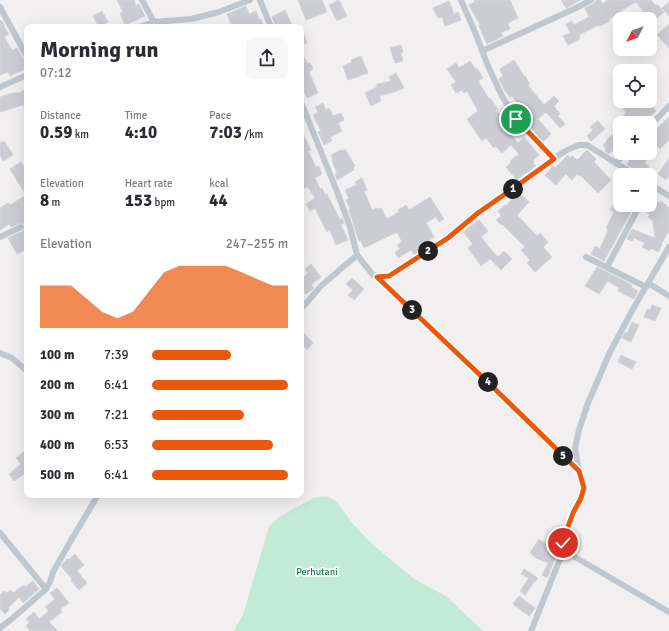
<!DOCTYPE html>
<html lang="en">
<head>
<meta charset="utf-8">
<style>
	body { margin:0; font-family:Signika,sans-serif; background:#f7f7f7; color:#2b2b33; height:100vh; display:flex; flex-direction:column; font-size:15px; white-space:nowrap }
	* { box-sizing:border-box; margin:0 }
	p { font-size:13px; color:#7c7c81 }
	.icon { flex:none; width:22px; height:22px; fill:none; stroke:currentColor; stroke-width:2; stroke-linecap:round; stroke-linejoin:round }
	.map { position:relative; flex:1; overflow:hidden }
	.details { position:absolute; left:24px; top:24px; width:280px; height:474px; display:flex; flex-direction:column; background:#fff; border-radius:8px; box-shadow:0 4px 16px #0002 }
	.details>* { flex:none }
	.needle { width:26px; rotate:228deg }
	.fabs { position:absolute; left:613px; top:12px; display:grid; gap:8px }
	.fabs a { display:grid; place-items:center; width:44px; height:44px; border-radius:8px; background:#fff; box-shadow:0 4px 16px #0002; font-size:20px }
	.pin { position:absolute; display:grid; place-items:center; width:34px; height:34px; color:#fff; margin:-17px; border:2px solid #fff; border-radius:50%; box-shadow:0 1px 4px #0007 }
	.km { position:absolute; width:20px; height:20px; margin:-10px; border-radius:50%; background:#222; color:#fff; font-size:11px; line-height:20px; text-align:center }
	.round { display:grid; place-items:center; flex:none; width:42px; height:42px; border-radius:8px; background:#f7f7f7 }
	.overview { display:flex; align-items:center; justify-content:space-between; height:68px; padding:0 16px }
	h1 { font-size:22px; font-weight:800; line-height:30px }
	.figures { display:grid; grid-template-columns:repeat(3,1fr); gap:6px; height:68px; padding:4px 16px }
	.figures div { display:grid; align-content:center }
	.figures b { font-size:17px; font-weight:800 }
	.figures small { font-size:11px; font-weight:400 }
	.figures p { font-size:11px }
	.chart { height:112px; padding:8px 16px }
	.chart p { display:flex; justify-content:space-between }
	.chart svg { width:100%; height:72px; margin-top:4px; fill:#ea580c; opacity:.7 }
	ul { padding:0 16px; list-style:none; font-size:13px }
	li { display:grid; grid-template-columns:64px 48px 1fr; align-items:center; height:30px }
	li i { height:10px; border-radius:5px; background:#ea580c }
	.map>svg:first-child { display:block }
	.green { fill:#c1ebd6 }
	.building { fill:#cccdd3; stroke:#d3d4d9 }
	.lines { fill:none; stroke-linecap:round; stroke-linejoin:round }
	.street { stroke:#c0c7cf; stroke-width:6 }
	.route-casing { stroke:#fff; stroke-width:8 }
	.route { stroke:#ea580c; stroke-width:5 }
	.labels { text-anchor:middle; dominant-baseline:central; stroke-width:3.5; stroke-linejoin:round; paint-order:stroke }
	.park-label { font-size:10px; fill:#207554; stroke:#fff }
</style>
</head>
<body>
<div class="map">
<svg width="669" height="631" viewBox="0 0 669 631">
	<rect width="100%" height="100%" fill="#f1efef"/>
	<path class="green" d="M326 496 337 502 353 524 372 544 413 578 447 597 483 631H234L244 612 269 526 279 517 313 498Z"/>
	<g class="building">
		<path d="M117 0H134L136 6 139 4 145 16 125 25 120 13 123 12Z"/>
		<path d="M298 0H322L327 12 306 20Z"/>
		<path d="M339 0 347 16 337 21 329 5Z"/>
		<path d="M474 0H510L518 18 508 23 510 29 501 33 503 36 487 44 479 26 480 25 469 5 475 2Z"/>
		<path d="M561 0H580L566 8Z"/>
		<path d="M596 0H600L603 4 608 0H651L656 6 657 4 664 12 650 24V19H639L646 14 636 2 620 11 621 12 609 19 610 21 600 26 599 25 579 35 580 39 568 45 563 36 570 33 566 24 572 21 574 25 589 17 585 8 593 4Z"/>
		<path d="M449 1 454 14 458 12 461 20 445 26 442 17 438 18 433 8Z"/>
		<path d="M669 2V16L662 8Z"/>
		<path d="M246 6 249 14 256 11 259 20 261 19 264 27H232L227 14Z"/>
		<path d="M285 10 293 27H276L272 17Z"/>
		<path d="M102 11 108 22 105 23 107 27H99L93 16Z"/>
		<path d="M0 20 1 21H2L5 26 4 27 9 34 4 37 12 50 17 48 23 59 27 61V68L10 76 8 72 0 75Z"/>
		<path d="M669 24V48L657 35Z"/>
		<path d="M301 28H302L307 43 301 45Z"/>
		<path d="M401 45 403 52 401 53 403 61 395 63 390 48Z"/>
		<path d="M301 52 308 64 310 63 313 69 309 72 318 93 307 98 301 84Z"/>
		<path d="M361 56 368 73 348 80 343 66 352 62 351 60Z"/>
		<path d="M514 60 524 76H525L530 84 528 85 544 105 554 96 559 101 554 106 560 114 558 116 565 124 560 128 546 112 538 119 551 134 543 142 520 116 525 113 512 96 510 98 504 89 499 79 503 76 500 69Z"/>
		<path d="M470 61 476 70 477 68 483 78 478 81 489 99 490 98 498 109 496 110 507 125 504 127 518 143 524 137 539 155 533 160 534 162 533 163 536 166 525 174V173L517 180 506 167 511 162 510 161 519 154 511 145 502 153 496 146 494 148 486 138 482 141 467 119 478 111 467 91 464 93 462 90 456 93 451 85 456 82 447 69 456 63 459 68Z"/>
		<path d="M396 73 404 88 395 92 379 96 381 101 371 106 365 93 377 87V84L391 81 389 77Z"/>
		<path d="M27 89V113L23 105 0 112V97L17 92V94Z"/>
		<path d="M631 101H632L636 105 640 101H655L651 105 656 111 642 123H639L634 117 627 123H619L626 112 623 109Z"/>
		<path d="M323 103 326 110 329 108 333 116 341 113 344 120 338 123 342 131 330 137 332 141 324 145 318 132 321 131 313 115 318 112 315 107Z"/>
		<path d="M669 117V140L660 149 650 139V135Z"/>
		<path d="M598 121 605 129 591 141 587 136 593 130 590 127Z"/>
		<path d="M301 130 311 150 308 151 316 167 319 166 322 174 315 178 320 189 322 188 325 195 327 194 340 220 342 218 344 223 341 225 348 240 336 245 330 230 327 232 315 208 310 211 306 204 315 198 308 187 302 189 301 186Z"/>
		<path d="M612 135 620 141V144L614 152 611 151 609 154 605 151 606 148 603 146 610 136 611 137Z"/>
		<path d="M4 141 13 155 3 161 0 155V143Z"/>
		<path d="M345 149 355 166 353 168 354 170 337 180 335 174 337 173 332 161 333 160 331 155 341 150 342 151Z"/>
		<path d="M587 150 596 159 594 162 611 180 598 193 580 175 579 176 577 174 572 180 566 174 556 185 545 175 553 166 555 168 568 155 570 158 572 156 577 160Z"/>
		<path d="M634 153H640L648 158 644 164 649 166 644 175H639L638 171 627 165Z"/>
		<path d="M669 158V176L666 180 658 174Z"/>
		<path d="M21 162 27 171V249L17 254 8 238 23 231 25 228V225L24 224 21 223 11 227 9 224 0 230V208L8 203 10 205 26 195 10 169Z"/>
		<path d="M620 177V193L614 190Z"/>
		<path d="M362 178 367 190 364 191 372 210 376 208 377 209 381 208 387 219 399 212 398 210 406 205 409 210 430 197 444 219 439 222 436 217 426 223 434 237 424 244 426 247 414 255 411 250 398 258 395 252 400 249 397 245 402 242 397 232 364 248 361 241H359L356 232 349 210 350 209 346 200 349 199 345 190 357 185 355 182Z"/>
		<path d="M518 192 529 202 517 215 537 236 540 233 548 242 543 247 552 257 535 272 527 263 530 260 521 250 525 247 502 224 501 225 496 220 501 216 498 211 505 205 506 206Z"/>
		<path d="M650 197 659 203 661 201 669 208V234L667 233 661 245H662L658 252 651 248 650 251 642 247 645 243 634 238 633 241 627 239 632 229 655 238 653 221 648 217 650 215 643 210 644 205H650Z"/>
		<path d="M613 204 616 206 617 205H635L604 261 591 254 595 246 600 249 608 230 606 228 614 212 610 210Z"/>
		<path d="M479 220 488 231 481 237 491 250 498 257 504 251 512 259 501 270 490 259 481 266 468 248 473 244 463 232Z"/>
		<path d="M311 264 321 277 311 285 314 288 313 289 306 294 305 293 301 295V280L308 273 305 269Z"/>
		<path d="M597 267 632 285 631 287 638 291 634 299 618 291 619 288 608 281 599 294 585 286Z"/>
		<path d="M352 278 364 289 354 300 348 295 353 290 346 284Z"/>
		<path d="M652 305 661 308 655 321 644 317 647 309 650 310Z"/>
		<path d="M632 322 639 325 631 342 622 338 625 333H627Z"/>
		<path d="M301 330 313 343 307 350 301 343Z"/>
		<path d="M621 355 636 362 632 369 618 362Z"/>
		<path d="M27 449V472L14 481 9 474 21 464 16 458Z"/>
		<path d="M539 539 547 545 545 547 557 553 547 578 542 575 548 563 536 558 530 553Z"/>
		<path d="M75 554 84 565 77 571 87 583 79 590 71 581 72 579 61 566 65 561 67 559 68 560Z"/>
		<path d="M524 569 538 578 535 582H534L525 595 520 591 529 578 521 574Z"/>
		<path d="M33 581 39 589 23 603 19 597 8 608 9 610 5 614 0 609V595L4 591 7 593 11 590 13 593 24 585 25 587Z"/>
		<path d="M57 588 69 603 60 609 62 612 49 622 58 631H30L26 626 30 622 26 619 34 612 39 619 49 611 45 607 55 599 50 593Z"/>
		<path d="M519 596 535 608 529 616 513 604Z"/>
	</g>
	<g class="lines">
		<g class="street">
			<path d="M142 0 154 22"/>
			<path d="M260 0 271 27"/>
			<path d="M461 0 475 32 488 66 502 96 516 119 553 159"/>
			<path d="M0 7 27 57"/>
			<path d="M139 27 154 22 191 19 219 12 250 0"/>
			<path d="M482 51 576 8 591 0"/>
			<path d="M0 87 27 75"/>
			<path d="M301 102 338 194 350 227 357 255 373 275 381 277 389 276 448 238 478 213 508 192 553 159 567 150 579 145H587L635 175"/>
			<path d="M650 126 669 106"/>
			<path d="M616 163 625 153"/>
			<path d="M650 184 669 196"/>
			<path d="M0 237 21 227"/>
			<path d="M669 247 633 309 610 352 588 403 579 430 575 448 579 471 584 488 581 498 573 513 565 532 563 543 564 549 568 553 669 612"/>
			<path d="M586 257 646 287"/>
			<path d="M607 267 640 205"/>
			<path d="M377 277 499 393 579 471"/>
			<path d="M648 283 669 296"/>
			<path d="M301 309 321 286 357 255"/>
			<path d="M0 353 12 358 27 371"/>
			<path d="M0 533 46 589"/>
			<path d="M0 628 13 618 46 589 50 582 53 572 73 537 98 495"/>
			<path d="M531 631 564 549"/>
		</g>
	</g>
	<g class="lines">
		<g class="route-casing">
			<path id="route" d="M516 119 554 159 508 192 478 213 448 238 389 276 377 277 499 393 579 471 584 488 581 498 573 513 566 532 563 543"/>
		</g>
		<use href="#route" class="route"/>
	</g>
	<g class="labels">
		<g class="park-label">
			<text x="317" y="572">Perhutani</text>
		</g>
	</g>
</svg>
<div class="fabs">
<a><svg class="needle" viewBox="-14 -14 28 28"><path d="M0-13l5 13h-10z" fill="#e53935"/><path d="M0 13l5-13h-10z" fill="#7c7c81"/></svg></a>
<a><svg class="icon" aria-label="locate" viewBox="0 0 24 24"><circle cx="12" cy="12" r="6"/><path d="M12 2v4M12 18v4M2 12h4M18 12h4"/></svg></a>
<a>+</a>
<a>−</a>
</div>
<div class="pin" style="left:516px;top:119px;background:#1e9e55"><svg class="icon" aria-label="arrive" viewBox="0 0 24 24"><path d="M6 21V4h12l-3 4 3 4H6"/></svg></div>
<div class="pin" style="left:563px;top:543px;background:#d93025"><svg class="icon" aria-label="check" viewBox="0 0 24 24"><path d="M5 12l5 5 9-10"/></svg></div>
<b class="km" style="left:513px;top:189px">1</b>
<b class="km" style="left:428px;top:251px">2</b>
<b class="km" style="left:412px;top:310px">3</b>
<b class="km" style="left:488px;top:382px">4</b>
<b class="km" style="left:563px;top:456px">5</b>
<section class="details">
<div class="overview"><div><h1>Morning run</h1><p>07:12</p></div><a class="round"><svg class="icon" aria-label="share" viewBox="0 0 24 24"><path d="M12 15V3M7 8l5-5 5 5M5 13v7h14v-7"/></svg></a></div>
<div class="figures">
<div><p>Distance</p><b>0.59<small> km</small></b></div>
<div><p>Time</p><b>4:10</b></div>
<div><p>Pace</p><b>7:03<small> /km</small></b></div>
</div>
<div class="figures">
<div><p>Elevation</p><b>8<small> m</small></b></div>
<div><p>Heart rate</p><b>153<small> bpm</small></b></div>
<div><p>kcal</p><b>44</b></div>
</div>
<div class="chart"><p><span>Elevation</span>247–255 m</p>
<svg viewBox="0 0 160 44" preserveAspectRatio="none"><path d="M0 44V18L10 18L20 18L30 26L40 34L50 38L60 34L70 22L80 10L90 6L100 6L110 6L120 6L130 10L140 14L150 18L160 18V44z"/></svg>
</div>
<ul>
<li><b>100 m</b>7:39<i style="width:58%"></i></li>
<li><b>200 m</b>6:41<i style="width:100%"></i></li>
<li><b>300 m</b>7:21<i style="width:68%"></i></li>
<li><b>400 m</b>6:53<i style="width:89%"></i></li>
<li><b>500 m</b>6:41<i style="width:100%"></i></li>
</ul>
</section>
</div>
</body>
</html>
